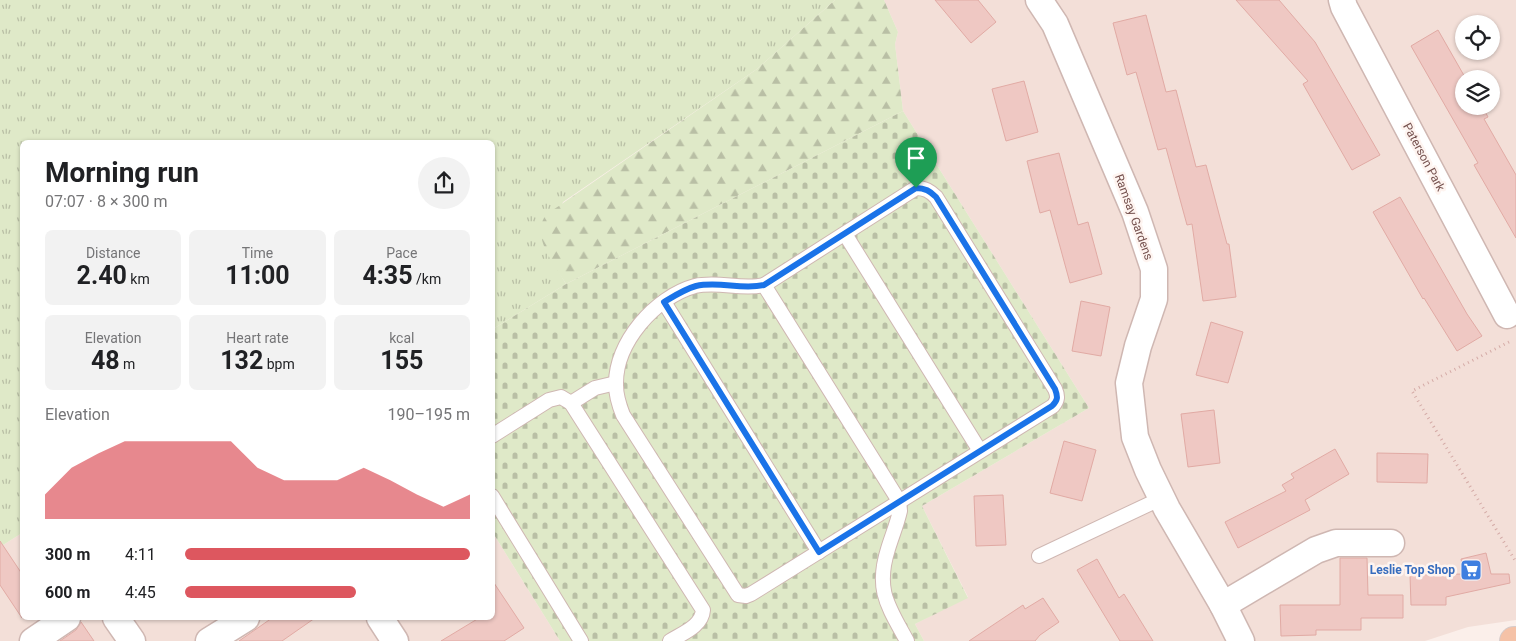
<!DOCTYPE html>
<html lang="en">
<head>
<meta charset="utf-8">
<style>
	body { margin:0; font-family:Roboto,sans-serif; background:#f2f2f2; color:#202124; height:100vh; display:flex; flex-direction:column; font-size:19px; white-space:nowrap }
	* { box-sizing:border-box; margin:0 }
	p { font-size:16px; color:#757577 }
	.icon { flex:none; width:28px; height:28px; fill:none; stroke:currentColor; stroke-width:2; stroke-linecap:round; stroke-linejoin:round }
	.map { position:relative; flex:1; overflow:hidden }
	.panel { position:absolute; left:20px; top:140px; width:475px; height:480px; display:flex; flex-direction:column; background:#fff; border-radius:8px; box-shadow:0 1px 4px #0004 }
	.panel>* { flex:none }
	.controls { position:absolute; left:1455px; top:15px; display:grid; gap:10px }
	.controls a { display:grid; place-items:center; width:45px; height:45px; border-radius:50%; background:#fff; box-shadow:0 1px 4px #0004; font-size:25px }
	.pin { position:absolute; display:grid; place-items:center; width:42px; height:42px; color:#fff; margin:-51px -21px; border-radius:50% 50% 50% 0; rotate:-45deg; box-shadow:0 0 5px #0007 }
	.pin .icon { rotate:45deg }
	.round { display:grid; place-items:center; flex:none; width:52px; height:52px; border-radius:26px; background:#f2f2f2 }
	.overview { display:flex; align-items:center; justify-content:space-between; height:85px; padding:0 25px }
	h1 { font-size:28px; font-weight:700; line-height:38px }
	.figures { display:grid; grid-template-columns:repeat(3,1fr); gap:8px; height:85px; padding:5px 25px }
	.figures div { display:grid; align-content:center; border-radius:8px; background:#f2f2f2; text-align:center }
	.figures b { font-size:25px; font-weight:700 }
	.figures small { font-size:14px; font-weight:400 }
	.figures p { font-size:14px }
	.chart { height:140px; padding:10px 25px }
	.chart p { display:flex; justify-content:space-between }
	.chart svg { width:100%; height:90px; margin-top:5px; fill:#dd575f; opacity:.7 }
	ul { padding:0 25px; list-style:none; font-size:16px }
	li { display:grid; grid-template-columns:80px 60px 1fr; align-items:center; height:38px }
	li i { height:12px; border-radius:6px; background:#dd575f }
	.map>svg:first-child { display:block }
	.residential { fill:#f3dfd8; fill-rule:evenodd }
	.grass { fill:url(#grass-tufts) }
	.forest { fill:url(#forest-firs) }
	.cemetery { fill:url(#cemetery-stones) }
	.building { fill:#efc8c3; stroke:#e1aaa4 }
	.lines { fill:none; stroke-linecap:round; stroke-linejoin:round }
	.lane-casing { stroke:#cfb7b2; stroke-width:16 }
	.street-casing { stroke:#cfb7b2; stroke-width:29 }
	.primary-casing { stroke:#d6cbca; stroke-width:30 }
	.path { stroke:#d4aaa6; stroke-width:3; stroke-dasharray:1 4; stroke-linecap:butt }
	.lane { stroke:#fff; stroke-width:14 }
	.street { stroke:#fff; stroke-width:26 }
	.primary { stroke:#f5c2a7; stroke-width:28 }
	.route-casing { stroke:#fff; stroke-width:10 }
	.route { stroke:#1a73e8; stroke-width:6 }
	.labels { text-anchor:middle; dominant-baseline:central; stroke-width:5; stroke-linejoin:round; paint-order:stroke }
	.street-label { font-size:12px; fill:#75514e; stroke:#fef4f0 }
	.shop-label { font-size:12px; font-weight:bold; fill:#366cbe; stroke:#fef4f0; text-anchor:end }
</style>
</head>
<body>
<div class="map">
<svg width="1516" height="641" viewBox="0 0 1516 641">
	<defs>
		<pattern id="grass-tufts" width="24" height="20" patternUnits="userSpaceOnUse" patternTransform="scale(1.25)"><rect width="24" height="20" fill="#dfe9c8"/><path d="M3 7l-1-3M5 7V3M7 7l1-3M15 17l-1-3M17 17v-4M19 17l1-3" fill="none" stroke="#b9bfa5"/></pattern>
		<pattern id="forest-firs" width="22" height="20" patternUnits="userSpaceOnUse" patternTransform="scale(1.25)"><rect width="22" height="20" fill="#dfe9c8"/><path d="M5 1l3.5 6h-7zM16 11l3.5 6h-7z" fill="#b9bfa5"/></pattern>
		<pattern id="cemetery-stones" width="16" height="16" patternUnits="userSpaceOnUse" patternTransform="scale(1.25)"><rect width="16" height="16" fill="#dfe9c8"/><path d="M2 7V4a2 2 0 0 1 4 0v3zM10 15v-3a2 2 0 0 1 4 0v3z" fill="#b9bfa5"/></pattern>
	</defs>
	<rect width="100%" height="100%" fill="#fbefea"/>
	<g class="residential">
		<path d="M884 0H1516V620L1468 627 1425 641H924L915 624 968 597 922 506 1089 408 903 111 895 44 898 32ZM1464 24H1491V51H1464ZM1464 79H1491V106H1464Z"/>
		<path d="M22 533V618H492L493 533 560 641H0V547Z"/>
	</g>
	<path class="grass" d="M0 0H835L757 69 563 202 544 246 566 284 493 329 492 142H22V533L0 547Z"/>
	<path class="forest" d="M835 0H884L898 32 895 44 903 111 566 284C556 267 532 238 544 218 548 212 558 207 563 203L757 69Z"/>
	<path class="cemetery" d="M903 111 1089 408 922 506 968 598 915 624 924 641H560L493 533V329L566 284Z"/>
	<g class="building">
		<path d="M935 0H978L996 22 971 43Z"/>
		<path d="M1236 0H1279L1315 42 1380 155 1352 170 1303 84 1308 81Z"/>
		<path d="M1146 15 1166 92 1176 90 1196 167 1206 165 1227 244H1229L1236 297 1203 301 1192 224 1187 225 1166 148 1158 150 1136 72 1127 75 1113 23Z"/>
		<path d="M1438 30 1466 79H1464V106H1482L1488 117 1484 119 1516 175V238L1474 165 1478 163 1411 46Z"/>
		<path d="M1024 81 1038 132 1006 141 992 89Z"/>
		<path d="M1059 153 1078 225 1088 222 1102 274 1070 283 1050 210 1040 213 1027 161Z"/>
		<path d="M1400 197 1467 314 1482 336 1457 351 1424 298 1423 299 1373 212Z"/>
		<path d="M1081 301 1110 307 1101 356 1072 351Z"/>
		<path d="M1211 322 1243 332 1228 383 1196 375Z"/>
		<path d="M1214 410 1220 463 1188 467 1181 414Z"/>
		<path d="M1064 441 1096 450 1082 501 1050 493Z"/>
		<path d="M1335 449 1349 474 1305 500 1310 510 1238 548 1225 522 1286 491 1282 485 1294 478 1291 474Z"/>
		<path d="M1377 453 1428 454 1427 483 1377 482Z"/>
		<path d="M1003 495 1006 545 976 546 974 496Z"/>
		<path d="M0 541 22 574V618L0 585Z"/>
		<path d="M1486 553 1491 574H1509L1510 583 1446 597V605H1411L1410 575 1464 574 1461 559Z"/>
		<path d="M1340 558H1367L1368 595H1403V618H1361V630H1316V635L1281 636 1280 605H1340Z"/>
		<path d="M1097 559 1119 598 1124 594 1153 641H1120L1077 570Z"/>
		<path d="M492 580 524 628 504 641H441L479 618H492Z"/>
		<path d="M1043 598 1059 622 1040 635 1035 641H969L1023 605 1025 609Z"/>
		<path d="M272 618H315L282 641H239Z"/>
		<path d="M81 622 94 641H60L76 630Z"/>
	</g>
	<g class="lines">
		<g class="lane-casing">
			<g id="lane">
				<path d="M916 188C925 188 930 191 936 197L1055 389C1058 396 1058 400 1053 406L751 594 746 596 738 595 623 415C619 405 616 396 616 385 615 343 655 297 695 286 718 281 742 290 764 285Z"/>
				<path d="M845 234 980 451"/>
				<path d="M764 285 899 501 900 511C897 524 892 536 888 549 875 590 888 606 907 641"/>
				<path d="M664 302 819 552"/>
				<path d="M571 403 595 388 616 383"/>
				<path d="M492 436 549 400 561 397 571 403 703 610C702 626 683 633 670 641"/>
				<path d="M492 496 581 641"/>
				<path d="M1039 556 1162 498"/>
			</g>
		</g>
		<g class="street-casing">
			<g id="street">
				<path d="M1039 0 1055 24 1135 212 1154 269V299L1138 346 1129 383 1135 437 1148 470 1167 509 1223 605 1241 641"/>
				<path d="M1342 0 1344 7 1507 315"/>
				<path d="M1223 605 1316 550 1336 543H1391"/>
				<path d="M116 618 132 641"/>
				<path d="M380 618 395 641"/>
				<path d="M33 641 67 618"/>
				<path d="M209 641 246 618"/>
			</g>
		</g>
		<g class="primary-casing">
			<path id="primary" d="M1514 641H1516"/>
		</g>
		<path class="path" d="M1509 342 1412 391 1516 562"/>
		<use href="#lane" class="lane"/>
		<use href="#street" class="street"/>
		<use href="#primary" class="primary"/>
	</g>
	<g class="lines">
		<g class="route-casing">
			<path id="route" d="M916 188C925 188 930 191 936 197L1055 389C1058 397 1058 400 1052 406L819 552 664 302C674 296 685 289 696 286 719 281 742 290 764 285Z"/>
		</g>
		<use href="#route" class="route"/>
	</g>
	<defs>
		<g id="supermarket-square" transform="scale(1.125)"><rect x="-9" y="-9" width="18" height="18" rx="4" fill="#3f7fe0" stroke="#fef4f0"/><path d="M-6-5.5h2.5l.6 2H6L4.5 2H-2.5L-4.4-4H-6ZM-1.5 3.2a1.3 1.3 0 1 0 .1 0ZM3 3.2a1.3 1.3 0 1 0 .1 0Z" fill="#fff"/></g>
	</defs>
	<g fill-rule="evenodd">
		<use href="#supermarket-square" x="1471" y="570"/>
	</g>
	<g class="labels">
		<g class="street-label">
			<text transform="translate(1424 157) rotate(62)">Paterson Park</text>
			<text transform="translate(1134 217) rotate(70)">Ramsay Gardens</text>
		</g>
		<g class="shop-label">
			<text x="1455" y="570">Leslie Top Shop</text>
		</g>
	</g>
</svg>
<div class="controls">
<a><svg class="icon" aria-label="locate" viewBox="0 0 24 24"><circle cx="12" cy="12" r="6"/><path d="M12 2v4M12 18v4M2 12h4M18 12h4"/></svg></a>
<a><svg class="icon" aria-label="layers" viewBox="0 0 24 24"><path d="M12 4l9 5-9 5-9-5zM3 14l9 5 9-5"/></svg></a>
</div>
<div class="pin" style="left:916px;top:188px;background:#1e9e55"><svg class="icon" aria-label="arrive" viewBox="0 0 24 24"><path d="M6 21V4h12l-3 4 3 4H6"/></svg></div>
<section class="panel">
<div class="overview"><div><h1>Morning run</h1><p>07:07 · 8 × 300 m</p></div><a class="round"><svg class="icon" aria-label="share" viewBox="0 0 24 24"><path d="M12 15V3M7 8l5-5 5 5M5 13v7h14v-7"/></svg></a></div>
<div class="figures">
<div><p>Distance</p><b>2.40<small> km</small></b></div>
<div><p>Time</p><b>11:00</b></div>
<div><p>Pace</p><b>4:35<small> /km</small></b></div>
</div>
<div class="figures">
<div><p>Elevation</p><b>48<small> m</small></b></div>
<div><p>Heart rate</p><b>132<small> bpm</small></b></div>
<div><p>kcal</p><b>155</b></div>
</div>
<div class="chart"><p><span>Elevation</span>190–195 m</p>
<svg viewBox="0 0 160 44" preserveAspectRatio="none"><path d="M0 44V32L10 19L20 12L30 6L40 6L50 6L60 6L70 6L80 19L90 25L100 25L110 25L120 19L130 25L140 32L150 38L160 32V44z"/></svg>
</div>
<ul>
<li><b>300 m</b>4:11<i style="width:100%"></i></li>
<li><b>600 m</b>4:45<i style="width:60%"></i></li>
</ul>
</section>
</div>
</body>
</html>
